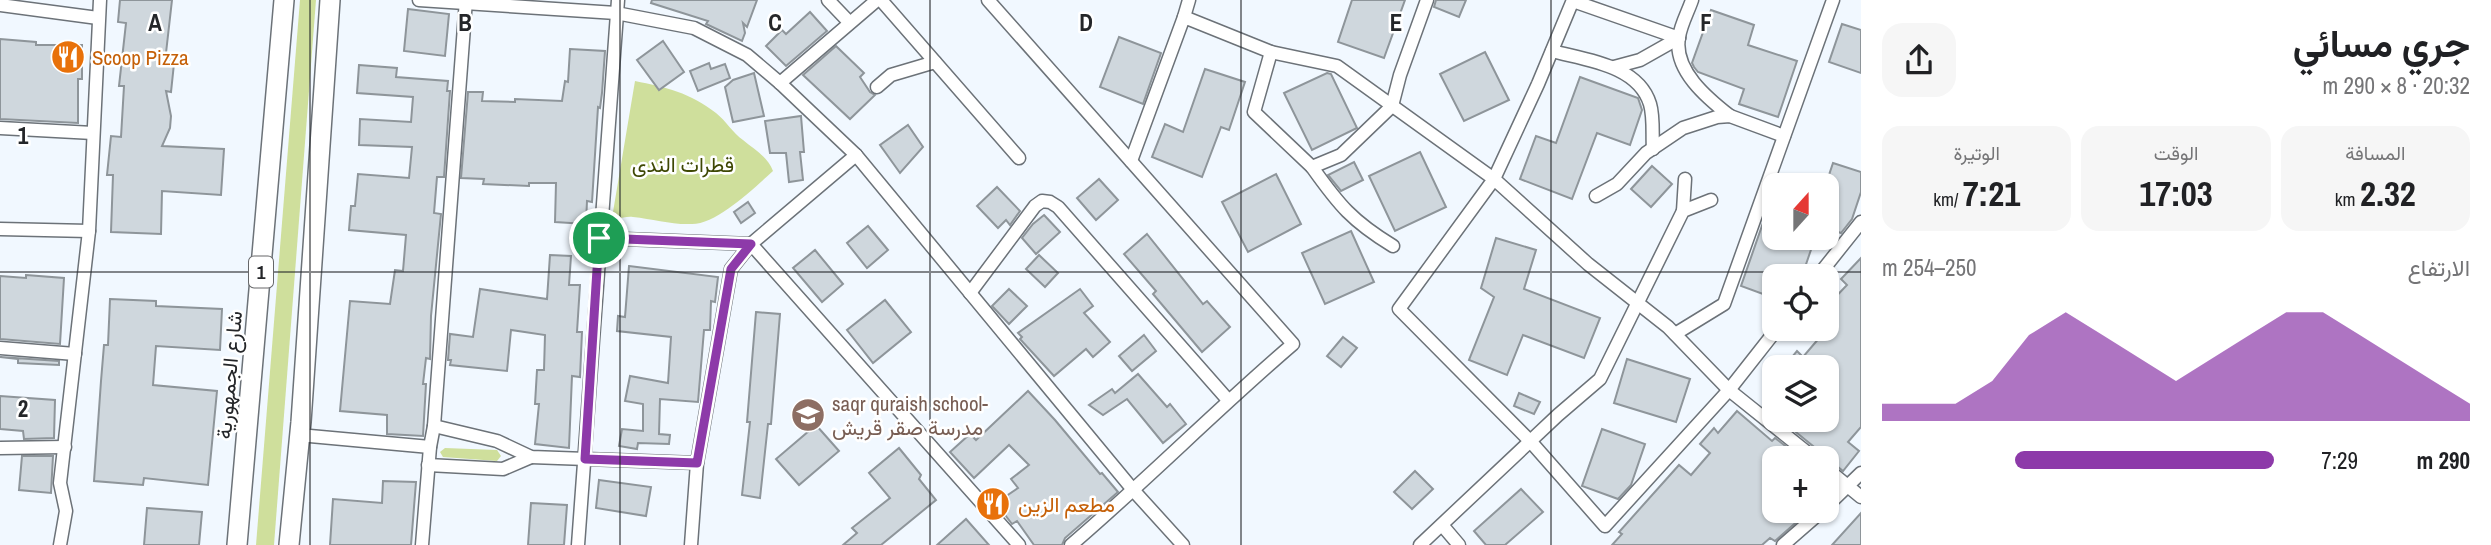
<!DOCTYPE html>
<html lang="ar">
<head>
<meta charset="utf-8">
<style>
	body { margin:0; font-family:"Archivo Narrow",Vazirmatn,sans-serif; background:#f6f6f6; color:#202124; direction:rtl; height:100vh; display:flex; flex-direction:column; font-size:26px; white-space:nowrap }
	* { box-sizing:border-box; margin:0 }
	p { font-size:23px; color:#757577 }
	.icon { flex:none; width:38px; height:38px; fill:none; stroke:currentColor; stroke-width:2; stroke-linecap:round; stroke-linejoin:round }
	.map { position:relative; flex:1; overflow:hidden; direction:ltr }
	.drawer { display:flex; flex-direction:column; background:#fff; width:630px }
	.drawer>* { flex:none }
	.needle { width:46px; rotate:21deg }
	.controls { position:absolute; left:1762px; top:173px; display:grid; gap:14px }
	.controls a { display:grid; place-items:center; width:77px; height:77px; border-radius:14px; background:#fff; box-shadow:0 2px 5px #0004; font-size:35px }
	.pin { position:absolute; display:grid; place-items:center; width:60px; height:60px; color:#fff; margin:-30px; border:4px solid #fff; border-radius:50%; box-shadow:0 2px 7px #0007 }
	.round { display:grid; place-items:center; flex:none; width:74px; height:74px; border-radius:21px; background:#f6f6f6 }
	.head { display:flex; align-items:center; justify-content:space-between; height:119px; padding:0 21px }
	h1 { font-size:38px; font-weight:700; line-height:52px }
	.metrics { display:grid; grid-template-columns:repeat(3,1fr); gap:10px; height:119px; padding:7px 21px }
	.metrics div { display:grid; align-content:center; border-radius:18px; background:#f6f6f6; text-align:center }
	.metrics b { font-size:35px; font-weight:700 }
	.metrics small { font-size:19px; font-weight:400 }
	.metrics p { font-size:19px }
	.chart { height:196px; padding:14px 21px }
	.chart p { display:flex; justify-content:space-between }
	.chart svg { width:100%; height:126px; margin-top:7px; fill:#8d3aa9; opacity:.7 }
	ul { padding:0 21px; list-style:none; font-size:23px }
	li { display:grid; grid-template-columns:112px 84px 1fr; align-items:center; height:52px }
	li i { height:18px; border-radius:9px; background:#8d3aa9 }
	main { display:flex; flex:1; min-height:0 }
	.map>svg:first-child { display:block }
	.green { fill:#cfdf9c }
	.building { fill:#cfd7dd; stroke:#8e959a; stroke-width:2 }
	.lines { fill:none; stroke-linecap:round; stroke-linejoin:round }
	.minor-casing { stroke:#6c7278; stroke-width:15 }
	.primary-casing { stroke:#6c7278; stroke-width:22 }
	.minor { stroke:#fff; stroke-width:12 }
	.primary { stroke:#fff; stroke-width:19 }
	.route-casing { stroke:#fff; stroke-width:14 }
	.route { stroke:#8d3aa9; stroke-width:9 }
	.grid { fill:none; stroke:#242629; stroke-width:2; stroke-opacity:0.55 }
	.labels { text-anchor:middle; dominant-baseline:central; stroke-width:5; stroke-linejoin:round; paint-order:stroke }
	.shield { fill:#fff; stroke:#666769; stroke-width:2 }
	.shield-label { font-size:19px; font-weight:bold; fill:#242629 }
	.food-label { font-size:21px; fill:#c56008; stroke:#fff; text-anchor:start }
	.park-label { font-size:21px; fill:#3e4804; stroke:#fff }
	.street-label { font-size:21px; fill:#242629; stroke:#fff }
	.education-label { font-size:21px; fill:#785e54; stroke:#fff; text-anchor:start }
	.grid-label { font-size:23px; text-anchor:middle; font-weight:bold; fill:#242629; stroke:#fff; stroke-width:5; stroke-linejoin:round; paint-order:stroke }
</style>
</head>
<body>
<main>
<section class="drawer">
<div class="head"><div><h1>جري مسائي</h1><p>20:32 · 8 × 290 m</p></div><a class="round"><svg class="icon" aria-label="share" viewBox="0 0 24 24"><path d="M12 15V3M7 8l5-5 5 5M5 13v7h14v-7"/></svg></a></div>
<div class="metrics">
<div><p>المسافة</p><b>2.32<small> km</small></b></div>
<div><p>الوقت</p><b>17:03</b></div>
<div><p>الوتيرة</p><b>7:21<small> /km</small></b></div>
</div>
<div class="chart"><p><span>الارتفاع</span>250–254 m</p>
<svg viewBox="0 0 160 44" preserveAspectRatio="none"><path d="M0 44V38L10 38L20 38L30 30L40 14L50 6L60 14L70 22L80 30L90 22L100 14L110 6L120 6L130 14L140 22L150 30L160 38V44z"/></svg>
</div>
<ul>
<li><b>290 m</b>7:29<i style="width:66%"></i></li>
</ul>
</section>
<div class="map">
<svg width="1861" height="545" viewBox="0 0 1861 545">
	<rect width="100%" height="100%" fill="#f1f8ff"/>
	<g class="green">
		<path d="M300 0H316L274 545H256Z"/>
		<path d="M635 81C665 87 691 93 716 113 726 121 733 133 743 140 755 150 768 157 773 171 754 188 717 224 692 224 672 225 653 219 633 217 625 216 620 220 612 218Z"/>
		<path d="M445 448 497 450 501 456 497 461 443 457 440 452Z"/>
	</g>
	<g class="building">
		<path d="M120 0H172L166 53 175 54 171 92 166 91 171 116 170 128 162 146 224 149 221 195 162 191 161 234 111 232 113 175H107L111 136 121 137 124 86H119L126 23 118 22Z"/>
		<path d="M652 0H757L747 27 743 23 745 33 742 41 706 24 708 21 651 3Z"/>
		<path d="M1352 0H1405L1384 58 1338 42Z"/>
		<path d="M1436 0H1466L1459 17 1434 7Z"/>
		<path d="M408 9 449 14 445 56 404 51Z"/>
		<path d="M1711 10 1754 25 1748 45 1797 61 1778 117 1739 104 1744 89 1698 72 1694 67 1692 63Z"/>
		<path d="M810 12 827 31 786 66 766 46 782 30 786 34Z"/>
		<path d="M1842 24 1861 30V73L1829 62Z"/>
		<path d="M1119 37 1161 53 1143 104 1100 87Z"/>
		<path d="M0 39 36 42V45H82V79H78V123L0 119Z"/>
		<path d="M663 41 684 72 659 90 637 60Z"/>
		<path d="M836 46 864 73 860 77 870 92 875 95 850 119 803 75Z"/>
		<path d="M570 49 605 51 602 93 600 108 598 107 592 202 587 201 586 224 555 222 556 183H529V186L483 184 484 179 461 178 468 92H483L482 101 515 102V99L562 101 565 81 568 82Z"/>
		<path d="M1485 52 1509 100 1464 121 1440 74Z"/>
		<path d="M709 63 711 69 725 64 730 78 698 91 690 71Z"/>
		<path d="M359 65 397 68 396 77 448 81 447 91H450L444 177H437L434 213 441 214 431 316 430 359 426 358 423 384H426L423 436 387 434V415L340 411 350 301 390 304 395 270 403 271 406 235 349 230 351 206H355L358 174 409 178 412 147 359 145 360 119 411 122 413 97 357 93Z"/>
		<path d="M1205 69 1245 82 1229 130 1221 127 1202 177 1152 157 1165 124 1183 132Z"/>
		<path d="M754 73 764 116 733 122 725 87 733 80Z"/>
		<path d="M1327 73 1331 74 1357 128 1312 150 1284 93Z"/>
		<path d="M1580 77 1638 98 1642 110 1630 145 1597 133 1572 199 1520 179 1536 136 1556 143Z"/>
		<path d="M801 116 804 152H800L803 180 789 182 786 153H770L765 121Z"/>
		<path d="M908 125 923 147 900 173 880 145Z"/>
		<path d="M1420 152 1446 207 1395 231 1369 176Z"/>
		<path d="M1354 162 1363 180 1341 191 1328 175Z"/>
		<path d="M1833 163 1861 172V192L1852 219 1841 233 1827 228V181Z"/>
		<path d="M1652 166 1672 184 1651 207 1631 189Z"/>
		<path d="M1276 174 1301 224 1248 252 1222 202Z"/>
		<path d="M1099 179 1118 200 1096 220 1077 198Z"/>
		<path d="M997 187 1020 211 1010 225 1006 220 998 228 977 206Z"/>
		<path d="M748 202 755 213 741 223 734 212Z"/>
		<path d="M1044 215 1060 232 1036 254 1022 238 1033 224Z"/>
		<path d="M1764 220 1774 224V238H1815L1802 276H1774V298L1741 286Z"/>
		<path d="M868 226 888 250 867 268 847 243Z"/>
		<path d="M1351 231 1374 282 1325 304 1302 253Z"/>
		<path d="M1147 234 1203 304 1207 301 1230 327 1202 352 1153 294 1156 291 1124 254Z"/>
		<path d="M1496 238 1536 250 1524 289 1600 318 1584 358 1523 335 1507 375 1469 360 1494 297 1481 288Z"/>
		<path d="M815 250 843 284 822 302 793 268Z"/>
		<path d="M550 255 571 256 569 285H580L577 332H582L580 377 572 376 569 448 535 444 539 404H535L537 370H544L545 335 511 330 507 371 450 365 451 360H448L450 334 473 337 480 289 547 299Z"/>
		<path d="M1039 255 1058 273 1045 287 1026 269Z"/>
		<path d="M1861 258V427L1848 442 1859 451 1843 471 1827 458H1823L1819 451 1786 424 1790 420H1827V368H1783L1797 351 1803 357 1832 323 1827 318V306L1847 285 1841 279Z"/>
		<path d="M629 266 718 277 715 302 711 301 710 330H704L698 402 660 399 659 434 670 435 669 444 638 443 637 449 619 446 622 429 643 431V404L625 401 630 376 668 383 671 337 617 331 618 316 625 317Z"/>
		<path d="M26 275 64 278 60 344 0 339V276L26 278Z"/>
		<path d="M1009 289 1027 306 1009 324 992 306Z"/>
		<path d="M1080 289 1093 306 1084 313 1110 342 1093 357 1086 349 1054 376 1020 339 1022 337 1018 333Z"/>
		<path d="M110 299 156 301V306L222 309 220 350 156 346 153 385 217 391 208 485 144 478 143 485 94 481 101 381 104 345H108Z"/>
		<path d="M885 300 911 332 873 363 847 330Z"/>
		<path d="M756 312 780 314 771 424H768L760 498 742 495 750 422H747Z"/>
		<path d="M1144 335 1156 351 1132 371 1119 356Z"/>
		<path d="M1343 337 1357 348 1341 367 1327 356Z"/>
		<path d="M0 357 59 361V365L18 363V359Z"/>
		<path d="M1627 359 1690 379 1676 422 1614 403Z"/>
		<path d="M1138 374 1167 407 1170 404 1186 424 1163 443 1127 399 1103 415 1089 405 1112 389 1115 393Z"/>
		<path d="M1028 391 1055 420 1100 474 1102 473 1118 492 1065 538 1062 545H1034L1017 521 1012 524 996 503 1018 488 1011 479 1029 465 1009 445 974 478 950 452 970 434 976 440Z"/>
		<path d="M1519 393 1540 402 1534 414 1514 406Z"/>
		<path d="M0 396 55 400 54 438 24 439 23 431 0 429Z"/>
		<path d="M1737 411 1772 441 1775 438 1801 458H1774V511H1809L1775 541 1770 538 1762 545H1612L1622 534 1619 532 1679 465 1691 475 1710 453 1700 444 1714 428 1718 433Z"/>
		<path d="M816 425 839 451 799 485 776 459Z"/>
		<path d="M1602 429 1645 444 1631 485 1618 499 1582 486Z"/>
		<path d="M899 448 921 475 919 479 936 500 881 545H843L857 533 852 528 890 498 869 473Z"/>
		<path d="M22 456H53L51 493 19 490Z"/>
		<path d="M1415 471 1433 489 1412 509 1394 492Z"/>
		<path d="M599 480 651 487 646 516 596 508Z"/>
		<path d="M383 481 416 482 411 545H330L333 499 382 503Z"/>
		<path d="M1521 489 1543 512 1505 545H1486L1474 531Z"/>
		<path d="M531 503 567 505 564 545H528Z"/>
		<path d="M147 508 202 512 199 545H144Z"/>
		<path d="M1861 513V545H1832Z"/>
		<path d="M966 519 989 545H937Z"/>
	</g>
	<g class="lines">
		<g class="minor-casing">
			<g id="minor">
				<path d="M419 0 616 13 694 28 747 55 780 83 856 155 1134 491 1183 545"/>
				<path d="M828 0 849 22"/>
				<path d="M881 0 1019 158"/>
				<path d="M988 0 1293 344C1217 409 1147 480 1071 545"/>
				<path d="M1573 0 1538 84 1494 179 1588 264 1668 327 1729 390 1814 458"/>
				<path d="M1692 0C1688 12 1681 24 1679 37 1673 70 1707 98 1730 116"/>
				<path d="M1573 1 1679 38"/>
				<path d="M0 5 98 18"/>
				<path d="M1184 17 1189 0"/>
				<path d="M1552 51C1586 60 1638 65 1650 104 1654 117 1652 135 1653 149"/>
				<path d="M1271 52 1254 112 1312 167 1341 155 1392 106 1400 75 1427 0"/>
				<path d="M1614 67 1640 60 1679 38"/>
				<path d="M780 83 877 0"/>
				<path d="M877 87 891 75 935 62"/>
				<path d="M0 128 93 133"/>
				<path d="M1131 161 1184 17 1271 52 1337 66 1494 179 1399 309 1531 442 1605 526 1729 390 1777 329"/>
				<path d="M1312 167C1339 205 1352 221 1393 246"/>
				<path d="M1596 196 1617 184 1646 153 1683 128 1717 117 1730 116 1784 136"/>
				<path d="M1683 211 1685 179"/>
				<path d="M0 229 89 231"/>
				<path d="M599 238 751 244 1019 545"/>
				<path d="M1818 276 1861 222"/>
				<path d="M970 293 1035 206 1042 201 1050 202 1058 207 1228 400"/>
				<path d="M1675 334 1724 304 1833 0"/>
				<path d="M0 348 75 354"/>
				<path d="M434 426 497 441 531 457 697 463"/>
				<path d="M299 435 430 447"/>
				<path d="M0 448 65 447"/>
				<path d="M428 465 503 469 531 457"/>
				<path d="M1827 469 1861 497"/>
				<path d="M1827 506 1861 473"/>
				<path d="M1442 525 1459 545"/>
				<path d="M60 545 66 511 60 483 89 231 100 0"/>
				<path d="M422 545 430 447 434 426 466 0"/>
				<path d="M578 545 618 0"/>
				<path d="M691 545 697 463 731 269 751 244 856 155"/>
				<path d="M1420 545 1558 415 1600 379 1683 211 1711 200"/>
				<path d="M1783 545 1822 511"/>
			</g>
		</g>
		<g class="primary-casing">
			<g id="primary">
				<path d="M237 545 284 0"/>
				<path d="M289 545 301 422 330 0"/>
			</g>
		</g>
		<use href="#minor" class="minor"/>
		<use href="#primary" class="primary"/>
	</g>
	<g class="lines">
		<g class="route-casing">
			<path id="route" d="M599 238 751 244 731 269 697 463 585 459Z"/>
		</g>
		<use href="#route" class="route"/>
	</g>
	<path class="grid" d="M310 0V545M620 0V545M930 0V545M1241 0V545M1551 0V545M0 272H1861"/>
	<defs>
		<g id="restaurant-disc" transform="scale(1.75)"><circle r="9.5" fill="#e8710a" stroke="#fff"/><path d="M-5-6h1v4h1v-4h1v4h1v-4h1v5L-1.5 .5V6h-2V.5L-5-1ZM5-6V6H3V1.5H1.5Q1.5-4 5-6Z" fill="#fff"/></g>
		<g id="school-disc" transform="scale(1.75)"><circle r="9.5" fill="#8d6e63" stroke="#fff"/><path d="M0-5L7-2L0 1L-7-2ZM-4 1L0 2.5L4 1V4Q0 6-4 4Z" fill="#fff"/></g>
	</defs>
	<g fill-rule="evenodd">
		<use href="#restaurant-disc" x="68" y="57"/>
		<use href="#school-disc" x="808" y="415"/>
		<use href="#restaurant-disc" x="993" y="504"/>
	</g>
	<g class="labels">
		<rect class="shield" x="249" y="256.5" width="24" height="31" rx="5"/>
		<g class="shield-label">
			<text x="261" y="272">1</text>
		</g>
		<g class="food-label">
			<text x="92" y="57">Scoop Pizza</text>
			<text x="1018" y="504">مطعم الزين</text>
		</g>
		<g class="park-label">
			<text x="683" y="164">قطرات الندى</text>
		</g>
		<g class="street-label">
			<text transform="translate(229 375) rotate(-85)">شارع الجمهورية</text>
		</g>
		<g class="education-label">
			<text x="832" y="403">saqr quraish school-<tspan x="832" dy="24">مدرسة صقر قريش</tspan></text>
		</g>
	</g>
	<g class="grid-label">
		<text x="155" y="31">A</text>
		<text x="465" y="31">B</text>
		<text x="775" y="31">C</text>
		<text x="1086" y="31">D</text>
		<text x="1396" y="31">E</text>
		<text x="1706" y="31">F</text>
		<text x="23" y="144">1</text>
		<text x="23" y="417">2</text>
	</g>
</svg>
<div class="controls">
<a><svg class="needle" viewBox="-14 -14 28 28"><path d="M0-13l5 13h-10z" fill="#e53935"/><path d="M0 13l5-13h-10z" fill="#757577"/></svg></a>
<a><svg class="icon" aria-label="locate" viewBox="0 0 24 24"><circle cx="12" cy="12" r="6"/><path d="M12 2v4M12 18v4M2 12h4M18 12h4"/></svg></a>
<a><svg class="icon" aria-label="layers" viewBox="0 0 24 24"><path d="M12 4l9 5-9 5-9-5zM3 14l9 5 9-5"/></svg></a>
<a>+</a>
</div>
<div class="pin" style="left:599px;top:238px;background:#1e9e55"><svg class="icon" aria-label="arrive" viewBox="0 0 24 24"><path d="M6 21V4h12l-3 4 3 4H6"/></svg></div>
</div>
</main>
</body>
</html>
